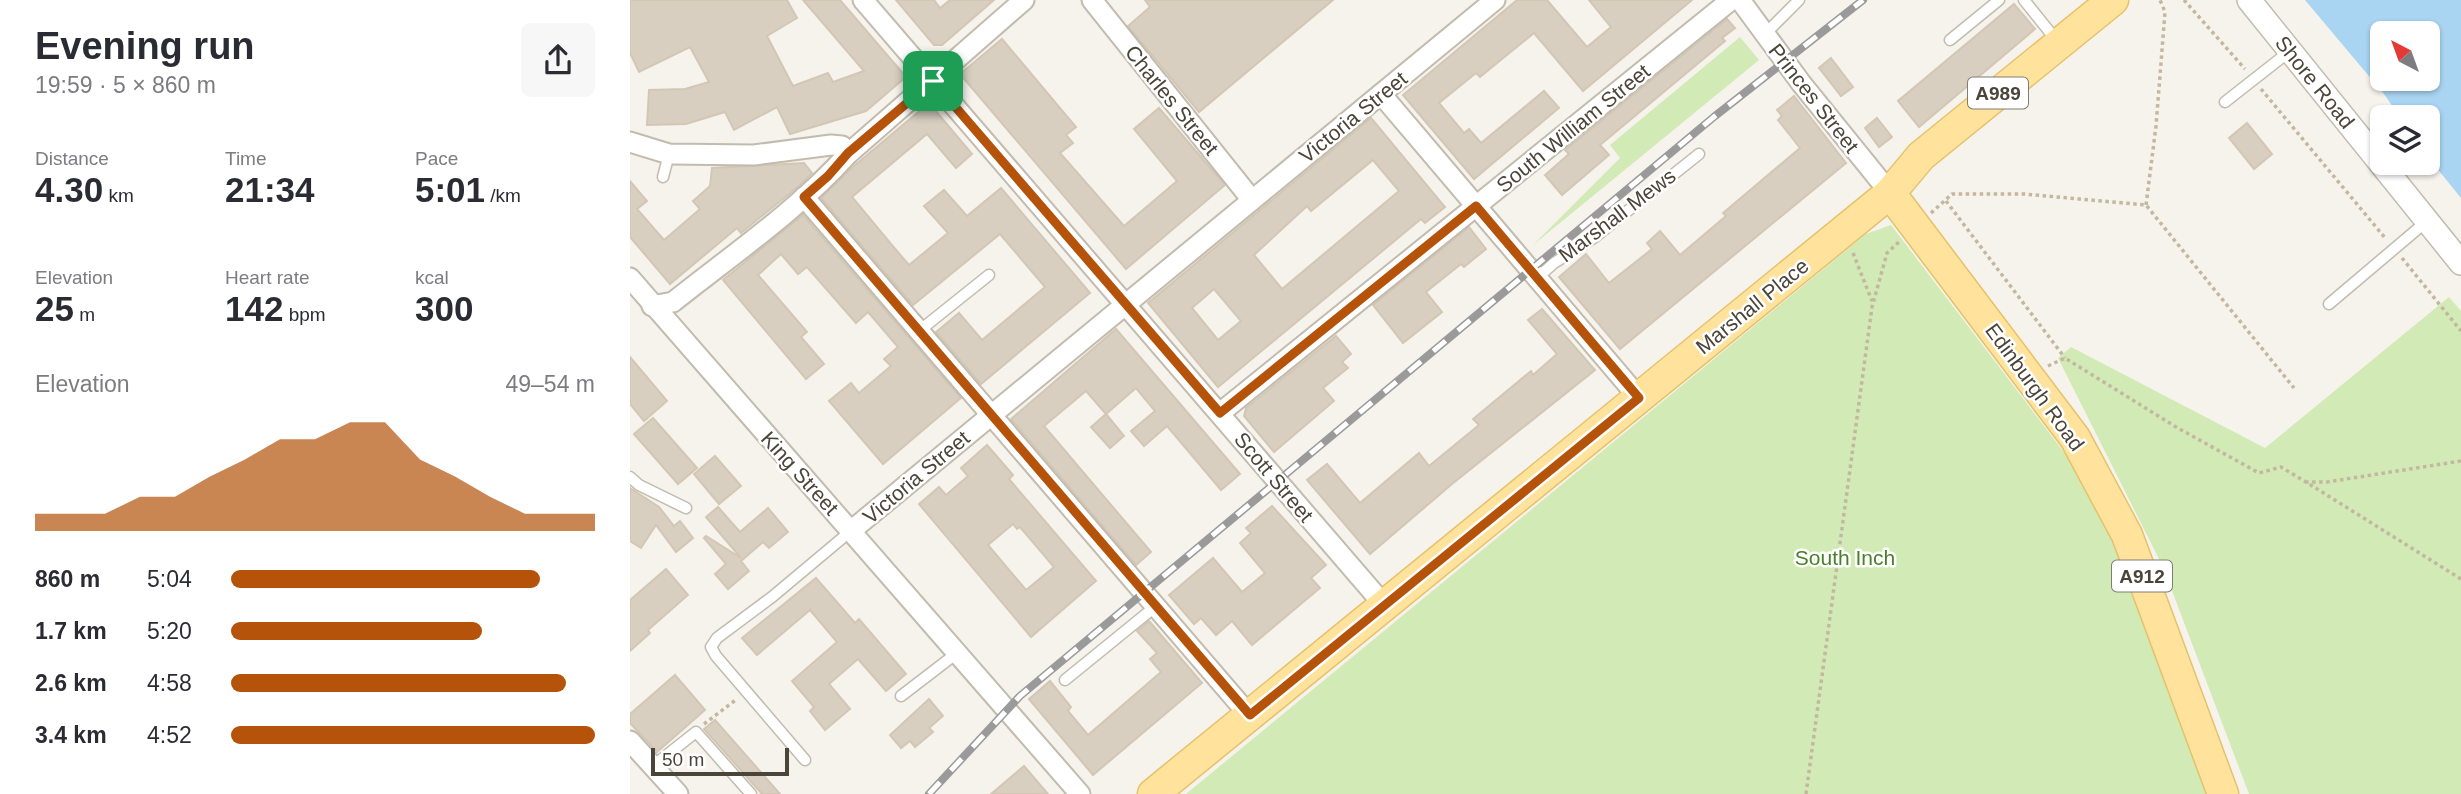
<!DOCTYPE html>
<html lang="en">
<head>
<meta charset="utf-8">
<style>
	body { margin:0; font-family:Arial,sans-serif; background:#f7f7f7; color:#2b2b33; height:100vh; display:flex; flex-direction:column; font-size:26px; white-space:nowrap }
	* { box-sizing:border-box; margin:0 }
	p { font-size:23px; color:#7c7c81 }
	.icon { flex:none; width:38px; height:38px; fill:none; stroke:currentColor; stroke-width:2; stroke-linecap:round; stroke-linejoin:round }
	.map { position:relative; flex:1; overflow:hidden }
	.drawer { display:flex; flex-direction:column; background:#fff; width:630px }
	.drawer>* { flex:none }
	.needle { width:46px; rotate:319deg }
	.fabs { position:absolute; left:1740px; top:21px; display:grid; gap:14px }
	.fabs a { display:grid; place-items:center; width:70px; height:70px; border-radius:10px; background:#fff; box-shadow:0 2px 5px #0004; font-size:35px }
	.scale { position:absolute; left:21px; bottom:18px; width:138px; box-sizing:border-box; padding-left:7px; border:4px solid #4b4439; border-top:0; font-size:19px; line-height:24px; white-space:nowrap; color:#4b4439; -webkit-text-stroke:5px #fff; paint-order:stroke }
	.pin { position:absolute; display:grid; place-items:center; width:60px; height:60px; color:#fff; margin:-30px; border-radius:14px; box-shadow:0 4px 10px #0006 }
	.round { display:grid; place-items:center; flex:none; width:74px; height:74px; border-radius:10px; background:#f7f7f7 }
	.overview { display:flex; align-items:center; justify-content:space-between; height:119px; padding:0 35px }
	h1 { font-size:38px; font-weight:700; line-height:52px }
	.metrics { display:grid; grid-template-columns:repeat(3,1fr); gap:10px; height:119px; padding:7px 35px }
	.metrics div { display:grid; align-content:center }
	.metrics b { font-size:35px; font-weight:700 }
	.metrics small { font-size:19px; font-weight:400 }
	.metrics p { font-size:19px }
	.chart { height:196px; padding:14px 35px }
	.chart p { display:flex; justify-content:space-between }
	.chart svg { width:100%; height:126px; margin-top:7px; fill:#b45309; opacity:.7 }
	ul { padding:0 35px; list-style:none; font-size:23px }
	li { display:grid; grid-template-columns:112px 84px 1fr; align-items:center; height:52px }
	li i { height:18px; border-radius:9px; background:#b45309 }
	main { display:flex; flex:1; min-height:0 }
	.map>svg:first-child { display:block }
	.green { fill:#d2eab5 }
	.water { fill:#a9d4f2; fill-rule:evenodd }
	.building { fill:#d8cfc1; stroke:#d3c7b4; stroke-width:2; fill-rule:evenodd }
	.lines { fill:none; stroke-linecap:round; stroke-linejoin:round }
	.service-casing { stroke:#c2bbae; stroke-width:13 }
	.minor-casing { stroke:#c2bbae; stroke-width:23 }
	.tertiary-casing { stroke:#c2bbae; stroke-width:26 }
	.primary-casing { stroke:#e6c16a; stroke-width:33 }
	.path { stroke:#c4b79f; stroke-width:3.5; stroke-dasharray:3.5 3.5; stroke-linecap:butt }
	.service { stroke:#fff; stroke-width:10 }
	.minor { stroke:#fff; stroke-width:19 }
	.tertiary { stroke:#fff; stroke-width:23 }
	.primary { stroke:#ffe39c; stroke-width:30 }
	.rail-casing { stroke:#9a9a9a; stroke-width:8 }
	.rail { stroke:#fff; stroke-width:5; stroke-dasharray:16; stroke-linecap:butt }
	.route-casing { stroke:#fff; stroke-width:14 }
	.route { stroke:#b45309; stroke-width:9 }
	.labels { text-anchor:middle; dominant-baseline:central; stroke-width:5; stroke-linejoin:round; paint-order:stroke }
	.shield { fill:#fff; stroke:#817c74; stroke-width:2 }
	.shield-label { font-size:19px; font-weight:bold; fill:#4b4439 }
	.street-label { font-size:21px; fill:#4b4439; stroke:#fff }
	.park-label { font-size:21px; fill:#4a7f2a; stroke:#fff }
</style>
</head>
<body>
<main>
<section class="drawer">
<div class="overview"><div><h1>Evening run</h1><p>19:59 · 5 × 860 m</p></div><a class="round"><svg class="icon" aria-label="share" viewBox="0 0 24 24"><path d="M12 15V3M7 8l5-5 5 5M5 13v7h14v-7"/></svg></a></div>
<div class="metrics">
<div><p>Distance</p><b>4.30<small> km</small></b></div>
<div><p>Time</p><b>21:34</b></div>
<div><p>Pace</p><b>5:01<small> /km</small></b></div>
</div>
<div class="metrics">
<div><p>Elevation</p><b>25<small> m</small></b></div>
<div><p>Heart rate</p><b>142<small> bpm</small></b></div>
<div><p>kcal</p><b>300</b></div>
</div>
<div class="chart"><p><span>Elevation</span>49–54 m</p>
<svg viewBox="0 0 160 44" preserveAspectRatio="none"><path d="M0 44V38L10 38L20 38L30 32L40 32L50 25L60 19L70 12L80 12L90 6L100 6L110 19L120 25L130 32L140 38L150 38L160 38V44z"/></svg>
</div>
<ul>
<li><b>860 m</b>5:04<i style="width:85%"></i></li>
<li><b>1.7 km</b>5:20<i style="width:69%"></i></li>
<li><b>2.6 km</b>4:58<i style="width:92%"></i></li>
<li><b>3.4 km</b>4:52<i style="width:100%"></i></li>
</ul>
</section>
<div class="map">
<svg width="1831" height="794" viewBox="0 0 1831 794">
	<rect width="100%" height="100%" fill="#f6f3ec"/>
	<g class="green">
		<path d="M1110 37 1129 60 903 245 990 158 980 145Z"/>
		<path d="M1261 225 1497 535 1589 794H556L1236 234Z"/>
		<path d="M1819 297 1831 311V794H1619L1533 567 1428 358 1441 347 1635 448Z"/>
	</g>
	<path class="water" d="M1675 0H1831V198L1797 156V117H1770L1754 94ZM1752 33H1797V79H1752Z"/>
	<g class="building">
		<path d="M0 0H157L167 18 137 36 163 86 198 73 203 82 234 71 173 0H210L276 77 236 111 160 134 147 107 104 130 95 112 56 124 17 125 19 90 55 89 79 82 60 47 9 72 0 53Z"/>
		<path d="M266 0H304L310 8 320 0H364L312 45H304Z"/>
		<path d="M515 0H703L569 112 498 26 520 7Z"/>
		<path d="M887 0H917L957 47 981 27 959 0H1062L953 91 904 33 850 77 846 73 809 103 834 133 839 129 851 143 914 91 929 108 844 179 773 95Z"/>
		<path d="M1384 4 1405 29 1289 127 1268 101Z"/>
		<path d="M1097 19 1105 28 1092 38 1095 41 970 145 979 155 932 195 915 175 939 154 935 150Z"/>
		<path d="M372 39 446 127 436 135 443 143 430 153 494 226 547 181 504 129 529 108 595 185 496 269 330 74Z"/>
		<path d="M1201 58 1223 87 1211 96 1189 68Z"/>
		<path d="M1164 96 1216 163 990 349 929 277 956 254 979 283 1022 249 1017 243 1030 231 1050 255 1096 216 1093 213 1170 148 1148 120 1152 116 1147 110Z"/>
		<path d="M299 103 342 154 326 168 297 134 222 197 261 244 279 265 318 233 294 206 314 190 337 216 371 188 460 293 351 384 306 332 329 313 352 340 415 287 370 234 283 305 191 198 224 166Z"/>
		<path d="M741 118 815 207 795 223 791 219 588 387 518 303ZM743 160 769 191 652 289 624 255 677 206 681 211ZM584 289 611 321 588 340 562 308Z"/>
		<path d="M1247 118 1262 137 1249 147 1235 128Z"/>
		<path d="M1617 123 1642 154 1624 169 1599 138Z"/>
		<path d="M174 163 182 173 170 185 111 233 107 228 40 284 0 237V181L17 201 7 209 34 240 70 209 63 201 80 186 82 168Z"/>
		<path d="M173 215 331 398 253 464 199 401 221 383 229 393 261 366 254 359 268 347 238 312 226 323 177 267 168 274 151 254 128 275 177 332 171 337 194 364 176 379 93 280Z"/>
		<path d="M839 227 856 249 834 267 831 264 796 292 812 312 773 343 743 305Z"/>
		<path d="M912 309 965 370 822 484 740 554 677 480 697 464 730 503 789 453 799 466 849 425 843 419 901 371 903 375 927 354 898 320Z"/>
		<path d="M486 329 610 474 591 490 537 426 514 446 501 431 525 411 506 388 476 414 456 391 414 426 521 552 506 565 381 419Z"/>
		<path d="M706 336 721 354 712 362 718 368 693 388 704 401 644 452 614 416 616 408Z"/>
		<path d="M0 357 37 401 14 421 0 404Z"/>
		<path d="M476 414 494 436 480 448 461 427Z"/>
		<path d="M23 418 67 468 48 484 4 434Z"/>
		<path d="M357 445 383 475 379 479 466 581 401 637 289 504 309 487 316 495 338 476 331 468ZM383 524 387 529 390 527 424 567 396 590 358 545Z"/>
		<path d="M85 456 111 486 89 504 64 474Z"/>
		<path d="M0 488 29 507 44 526 50 521 63 538 46 552 26 525 11 548 0 541Z"/>
		<path d="M642 506 696 565 681 578 690 588 622 645 602 621 586 635 571 618 564 624 539 595 583 558 612 592 635 573 610 543 621 533 616 528Z"/>
		<path d="M88 507 110 532 138 508 158 532 139 548 133 542 111 561 119 571 98 589 85 574 96 564 74 538 76 536 111 558 76 517Z"/>
		<path d="M36 569 58 595 18 630 20 633 0 651V600Z"/>
		<path d="M186 578 225 623 229 619 276 674 256 691 228 659 199 684 220 709 195 730 180 711 184 707 162 681 207 642 180 610 127 655 112 638Z"/>
		<path d="M519 621 572 683 463 775 399 699 420 681 441 707 438 711 458 735 531 672 520 659 527 653 507 631Z"/>
		<path d="M45 675 75 710 27 752 0 723V714Z"/>
		<path d="M299 699 313 716 299 728 303 732 285 747 280 741 271 748 260 735Z"/>
		<path d="M85 720 150 794H132L74 729Z"/>
		<path d="M394 766 418 794H361Z"/>
	</g>
	<g class="lines">
		<g class="service-casing">
			<g id="service">
				<path d="M1394 0 1427 41"/>
				<path d="M1135 34 1169 0"/>
				<path d="M1320 40 1369 0"/>
				<path d="M1595 102 1660 51"/>
				<path d="M33 177 39 154"/>
				<path d="M907 278 924 263 965 237 1069 154"/>
				<path d="M1699 304 1797 221"/>
				<path d="M289 331 359 275"/>
				<path d="M0 477 9 485 56 508"/>
				<path d="M435 680 526 606"/>
				<path d="M271 696 327 653"/>
				<path d="M175 760 86 656 81 647 87 638 142 597 222 530"/>
				<path d="M23 766 66 732 121 794"/>
			</g>
		</g>
		<g class="minor-casing">
			<g id="minor">
				<path d="M233 0 754 605"/>
				<path d="M462 0 622 200"/>
				<path d="M1110 0 1171 83 1260 193"/>
				<path d="M751 94 1009 398"/>
				<path d="M0 142 39 154 124 155 201 145 212 146 218 154"/>
				<path d="M174 197 619 715"/>
				<path d="M0 278 450 794"/>
				<path d="M22 306 43 302C102 255 168 210 218 154L394 0"/>
				<path d="M590 413 1101 0"/>
				<path d="M222 530 865 0"/>
				<path d="M0 741 48 794"/>
			</g>
		</g>
		<g class="tertiary-casing">
			<path id="tertiary" d="M1619 0 1831 263"/>
		</g>
		<g class="primary-casing">
			<g id="primary">
				<path d="M1260 193 1445 438 1497 535 1593 794"/>
				<path d="M523 794 1260 193 1291 156 1483 0"/>
			</g>
		</g>
		<g class="path">
			<path d="M1554 0 1615 69"/>
			<path d="M1631 89 1756 239"/>
			<path d="M1316 201 1435 358"/>
			<path d="M1516 205 1526 126 1535 12 1530 0"/>
			<path d="M1301 213 1322 194H1394L1516 205 1664 388"/>
			<path d="M1223 253 1242 301"/>
			<path d="M1772 258 1831 331"/>
			<path d="M1418 366 1435 358 1546 427 1629 473 1651 467 1676 482"/>
			<path d="M1831 461 1697 482H1676L1831 579"/>
			<path d="M74 724 107 699"/>
			<path d="M1176 794 1242 307 1257 253 1270 241"/>
		</g>
		<use href="#service" class="service"/>
		<use href="#minor" class="minor"/>
		<use href="#tertiary" class="tertiary"/>
		<use href="#primary" class="primary"/>
		<g class="rail-casing">
			<path id="rail" d="M299 794 390 696 1085 116 1233 0"/>
		</g>
		<use href="#rail" class="rail"/>
	</g>
	<g class="lines">
		<g class="route-casing">
			<path id="route" d="M303 81 590 413 846 206 1009 398 620 715 174 197 198 176 218 153Z"/>
		</g>
		<use href="#route" class="route"/>
	</g>
	<g class="labels">
		<g class="shield">
			<rect x="1338" y="77.5" width="60" height="31" rx="5"/>
			<rect x="1482" y="560.5" width="60" height="31" rx="5"/>
		</g>
		<g class="shield-label">
			<text x="1368" y="93">A989</text>
			<text x="1512" y="576">A912</text>
		</g>
		<g class="street-label">
			<text transform="translate(1685 82) rotate(51)">Shore Road</text>
			<text transform="translate(1184 98) rotate(52)">Princes Street</text>
			<text transform="translate(542 100) rotate(51)">Charles Street</text>
			<text transform="translate(723 117) rotate(-39)">Victoria Street</text>
			<text transform="translate(943 128) rotate(-39)">South William Street</text>
			<text transform="translate(987 215) rotate(-37)">Marshall Mews</text>
			<text transform="translate(1122 306) rotate(-39)">Marshall Place</text>
			<text transform="translate(1405 387) rotate(54)">Edinburgh Road</text>
			<text transform="translate(170 473) rotate(48)">King Street</text>
			<text transform="translate(286 477) rotate(-40)">Victoria Street</text>
			<text transform="translate(644 477) rotate(50)">Scott Street</text>
		</g>
		<g class="park-label">
			<text x="1215" y="557">South Inch</text>
		</g>
	</g>
</svg>
<div class="fabs">
<a><svg class="needle" viewBox="-14 -14 28 28"><path d="M0-13l5 13h-10z" fill="#e53935"/><path d="M0 13l5-13h-10z" fill="#7c7c81"/></svg></a>
<a><svg class="icon" aria-label="layers" viewBox="0 0 24 24"><path d="M12 4l9 5-9 5-9-5zM3 14l9 5 9-5"/></svg></a>
</div>
<div class="scale">50 m</div>
<div class="pin" style="left:303px;top:81px;background:#1e9e55"><svg class="icon" aria-label="arrive" viewBox="0 0 24 24"><path d="M6 21V4h12l-3 4 3 4H6"/></svg></div>
</div>
</main>
</body>
</html>
